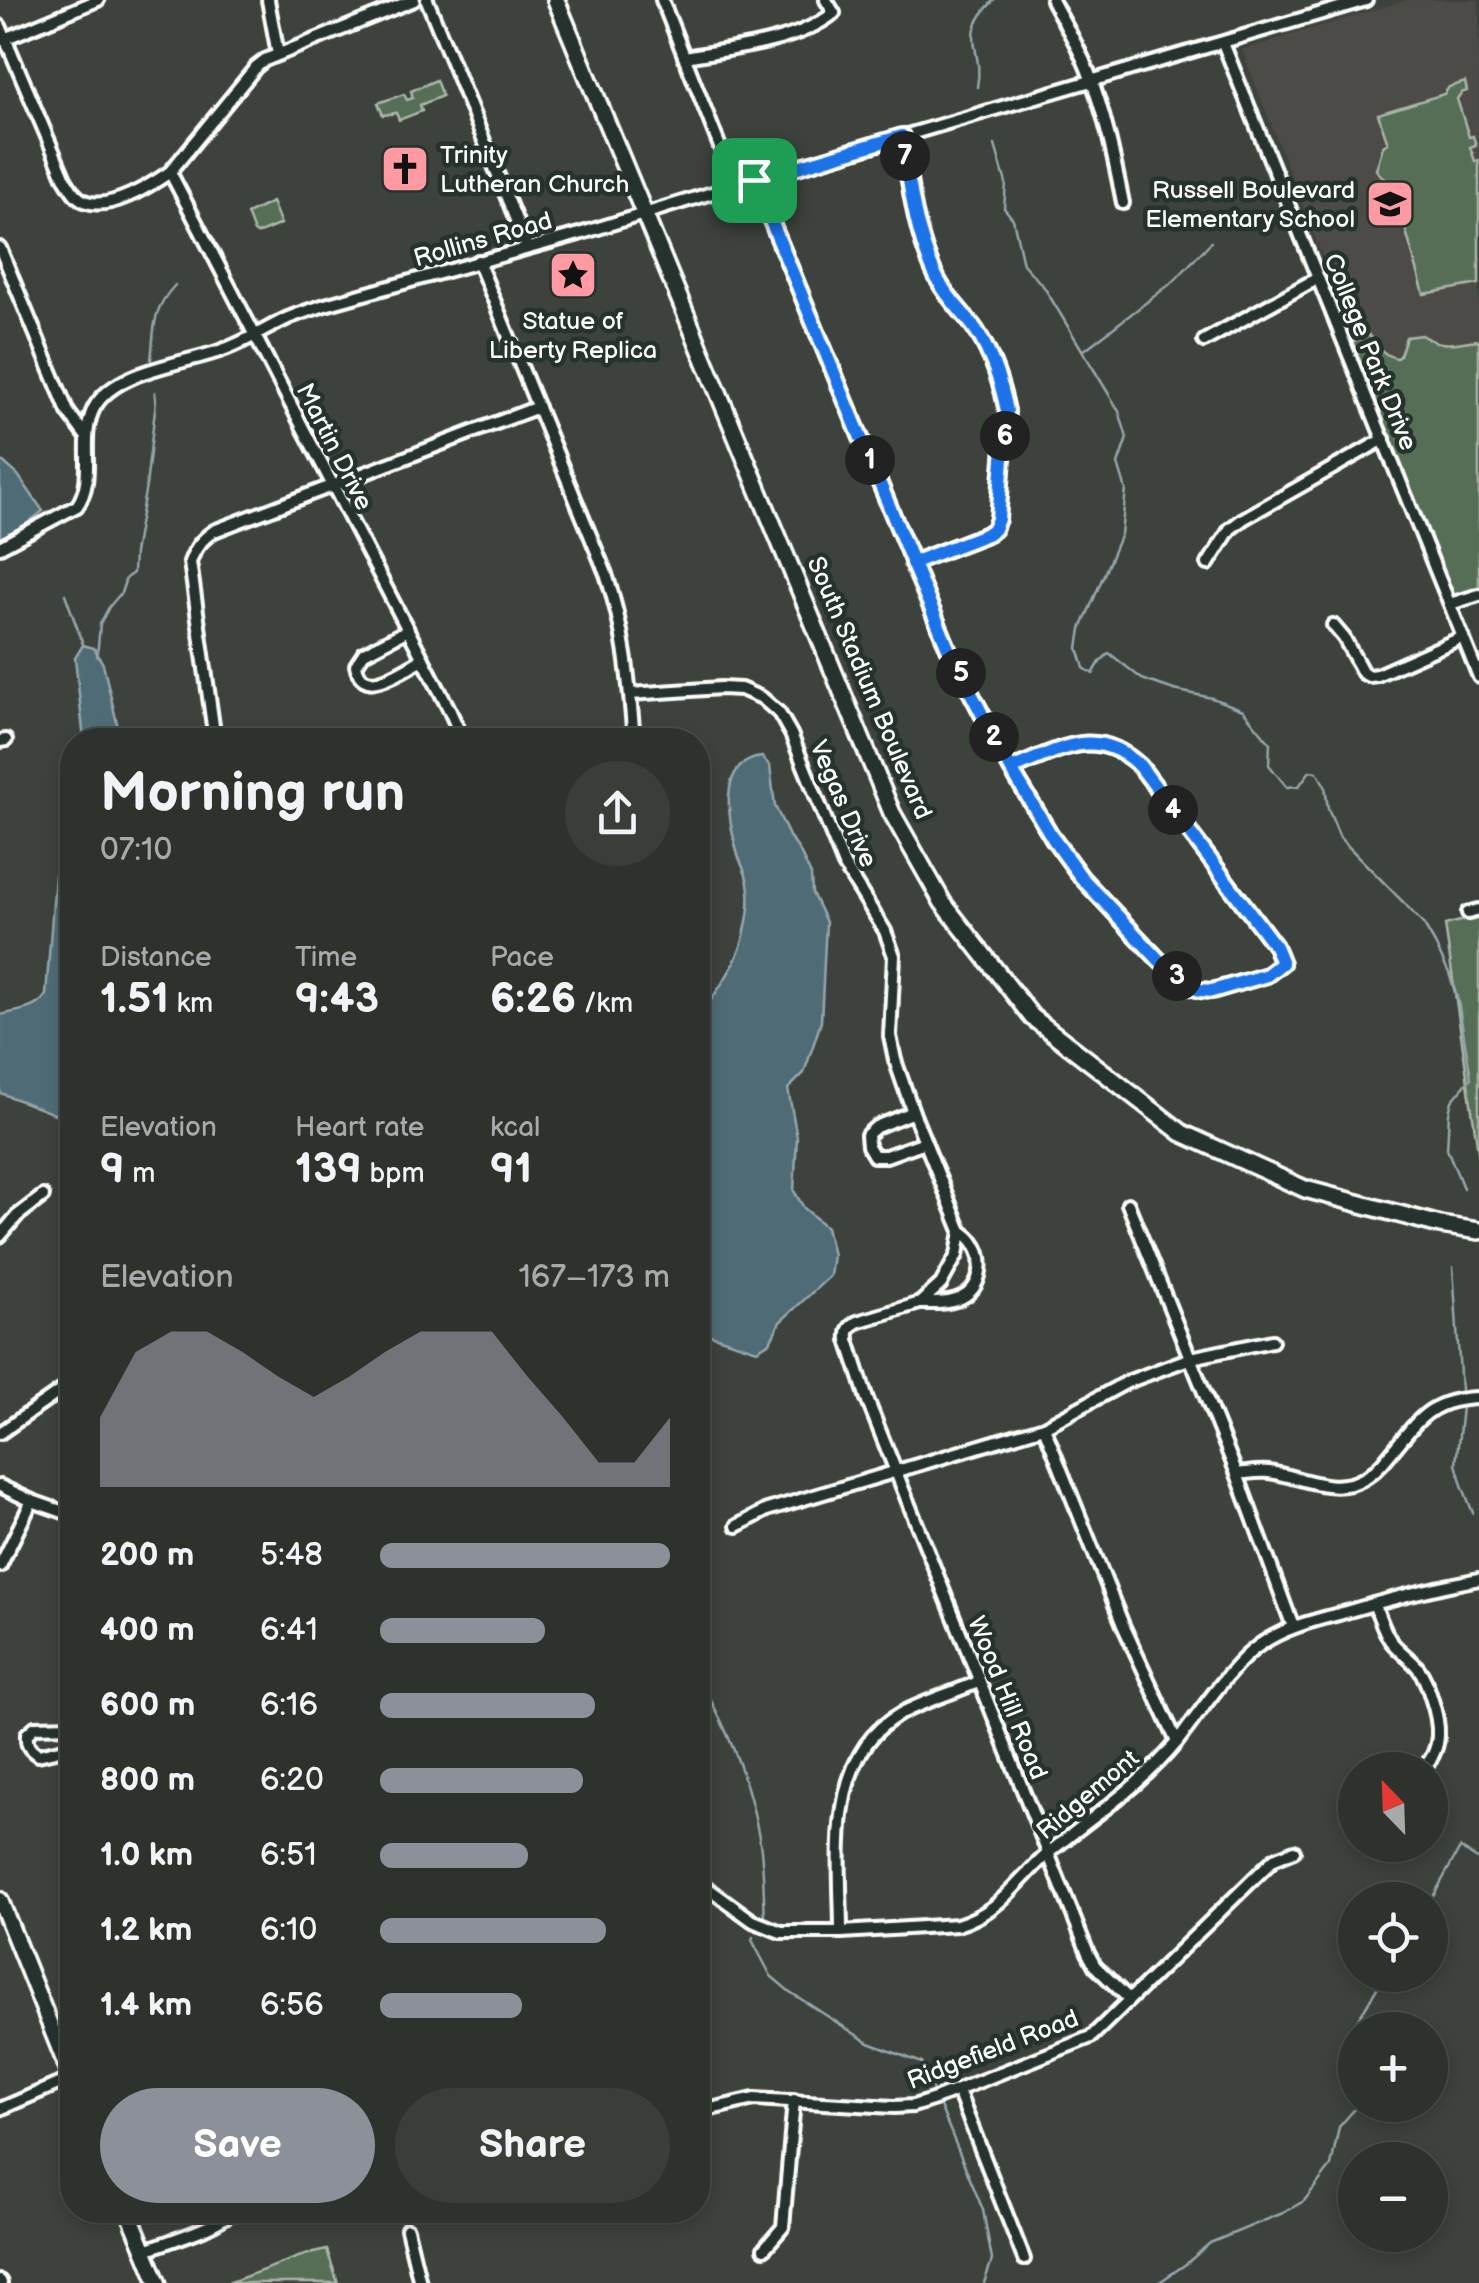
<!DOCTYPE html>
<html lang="en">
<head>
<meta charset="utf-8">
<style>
	body { margin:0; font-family:"Balsamiq Sans",sans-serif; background:#3a3e39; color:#f1f3f6; height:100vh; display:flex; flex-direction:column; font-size:38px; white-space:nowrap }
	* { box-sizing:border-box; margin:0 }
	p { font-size:32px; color:#a7aaaa }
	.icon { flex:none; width:55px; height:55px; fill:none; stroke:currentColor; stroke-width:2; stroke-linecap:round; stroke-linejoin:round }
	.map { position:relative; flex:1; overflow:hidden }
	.panel { position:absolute; left:60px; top:728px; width:650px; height:1495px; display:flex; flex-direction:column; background:#2e322d; border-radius:40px; box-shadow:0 5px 15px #0003,0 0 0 2px #494d49 }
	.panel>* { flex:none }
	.needle { width:65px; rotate:337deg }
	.fabs { position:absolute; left:1338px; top:1752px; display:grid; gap:20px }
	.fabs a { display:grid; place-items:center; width:110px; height:110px; border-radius:50%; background:#2e322d; box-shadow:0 5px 15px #0003,0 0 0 2px #494d49; font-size:50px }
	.pin { position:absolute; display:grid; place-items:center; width:85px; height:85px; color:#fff; margin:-42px; border-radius:20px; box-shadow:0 5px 15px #0006 }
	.km { position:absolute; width:50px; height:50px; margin:-25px; border-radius:50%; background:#222; color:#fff; font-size:28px; line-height:50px; text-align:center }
	.round { display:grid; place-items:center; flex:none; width:105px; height:105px; border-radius:52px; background:#3a3e39 }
	.overview { display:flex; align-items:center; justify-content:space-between; height:170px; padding:0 40px }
	h1 { font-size:55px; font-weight:600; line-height:75px }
	.stats { display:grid; grid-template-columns:repeat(3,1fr); gap:15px; height:170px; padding:10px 40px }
	.stats div { display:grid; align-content:center }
	.stats b { font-size:42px; font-weight:600 }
	.stats small { font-size:28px; font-weight:400 }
	.stats p { font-size:28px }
	.chart { height:280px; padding:20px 40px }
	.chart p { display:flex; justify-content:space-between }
	.chart svg { width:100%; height:180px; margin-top:10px; fill:#8c9099; opacity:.7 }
	.button { display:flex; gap:20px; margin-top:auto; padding:20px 40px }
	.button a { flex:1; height:115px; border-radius:60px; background:#8c9099; color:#fff; font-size:40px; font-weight:600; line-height:115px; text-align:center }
	.button a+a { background:#3a3e39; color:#f1f3f6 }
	ul { padding:0 40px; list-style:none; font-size:32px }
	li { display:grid; grid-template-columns:160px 120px 1fr; align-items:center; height:75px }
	li i { height:25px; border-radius:12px; background:#8c9099 }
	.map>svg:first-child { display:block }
	.built { fill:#4d4c46 }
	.green { fill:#556e54; stroke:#aab6aa; stroke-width:2.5 }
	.water { fill:#506c76; stroke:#96a7ad; stroke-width:2.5 }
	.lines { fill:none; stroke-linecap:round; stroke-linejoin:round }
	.stream { stroke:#96a7ad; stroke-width:2.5 }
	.street-casing { stroke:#fff; stroke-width:18 }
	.secondary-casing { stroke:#fff; stroke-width:21 }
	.primary-casing { stroke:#fff; stroke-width:22 }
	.street { stroke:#26332d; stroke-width:10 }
	.secondary { stroke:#26332d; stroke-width:14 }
	.primary { stroke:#26332d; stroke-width:15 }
	.route-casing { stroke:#fff; stroke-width:20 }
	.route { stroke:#1a73e8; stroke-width:12 }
	.labels { text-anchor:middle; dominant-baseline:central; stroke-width:9; stroke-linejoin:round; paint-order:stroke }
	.poi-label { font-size:25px; fill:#fff; stroke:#26332d; text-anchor:start }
	.street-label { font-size:25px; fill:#fff; stroke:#26332d }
</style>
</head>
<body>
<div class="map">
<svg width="1479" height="2283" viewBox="0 0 1479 2283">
	<rect width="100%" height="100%" fill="#3d423c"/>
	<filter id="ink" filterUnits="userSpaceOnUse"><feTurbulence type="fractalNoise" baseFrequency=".01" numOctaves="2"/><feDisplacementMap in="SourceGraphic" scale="20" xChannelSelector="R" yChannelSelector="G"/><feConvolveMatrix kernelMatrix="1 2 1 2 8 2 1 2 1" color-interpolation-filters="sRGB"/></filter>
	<g filter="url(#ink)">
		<path class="built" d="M1407 0H1479V357L1375 391 1242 50Z"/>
		<g class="green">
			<path d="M436 80 442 96 420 105 422 111 399 120 396 113 383 115 378 103 404 94 407 100 413 98 411 91Z"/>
			<path d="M1465 82 1467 91 1461 93 1457 99 1469 137 1473 136 1476 145 1470 147 1475 161 1479 160V284L1424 294 1400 210 1403 198 1376 170 1383 146 1388 143 1378 114 1444 94 1449 87Z"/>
			<path d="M272 202 281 224 257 234 254 232 247 214Z"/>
			<path d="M1369 335C1377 345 1383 356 1397 358L1400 355 1406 337 1421 335C1444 349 1454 342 1479 340V595L1450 604 1346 344Z"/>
			<path d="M1479 916V1158L1445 925Z"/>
			<path d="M327 2250 338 2283H228L304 2255Z"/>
		</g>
		<g class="water">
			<path d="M0 459 18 475 43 511 25 525 0 538Z"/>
			<path d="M83 645 94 648 103 664 121 740H84L75 658Z"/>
			<path d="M762 757 770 766 775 806 789 836 799 850 811 875 812 893 826 922 821 1022 804 1073 788 1089 797 1137 794 1191 804 1208 826 1227 833 1255 830 1276 780 1322 770 1342 757 1350 698 1331V1020C715 992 739 965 745 931 748 918 751 897 748 884 747 874 741 864 738 855 729 823 715 762 762 757Z"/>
			<path d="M72 795V1121L0 1093V1015C16 1011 37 1010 46 995L55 876 62 848 65 819Z"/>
		</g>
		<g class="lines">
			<g class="stream">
				<path d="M977 87C985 46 956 38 994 0"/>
				<path d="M995 145 1006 183 1004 208 1013 219 1023 264 1044 287 1119 411 1127 438 1118 464 1126 490 1121 534 1081 629 1078 648 1084 668 1093 674 1100 662 1109 653 1142 679 1174 690 1212 698 1243 710 1270 743 1269 765 1287 787 1299 786 1310 771 1317 772 1325 786 1328 809 1340 838 1405 904 1424 925 1435 944 1449 973 1458 1001 1471 1078 1452 1101 1449 1113 1447 1149 1463 1188"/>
				<path d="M1083 351 1174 281 1211 242"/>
				<path d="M151 360C155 327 151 311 175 285"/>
				<path d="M65 594 83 644"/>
				<path d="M97 657 100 624 109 607 121 593 126 578 133 573 134 553 146 486 156 401 155 392"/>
				<path d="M1453 1267 1461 1390"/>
				<path d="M1462 1407 1456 1464 1462 1485 1473 1513"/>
				<path d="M698 1677C727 1727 749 1780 759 1837 764 1863 763 1890 765 1916"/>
				<path d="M1430 1902 1460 1848 1479 1860"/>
				<path d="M1430 1911 1438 1922 1430 1928"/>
				<path d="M753 1937 752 1940 771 1976 790 1992 869 2043 922 2063 933 2091"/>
				<path d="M1355 2070 1341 2047 1385 1975"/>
				<path d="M940 2106 983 2210 992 2260 984 2283"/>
				<path d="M1158 2283 1186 2264 1210 2243 1283 2213 1304 2201 1331 2166 1339 2127 1358 2105"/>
			</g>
			<g class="street-casing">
				<g id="street">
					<path d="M268 0 278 54"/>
					<path d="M427 0 527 247"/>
					<path d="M662 0 735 185"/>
					<path d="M1052 0C1064 23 1079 47 1088 71 1105 113 1114 158 1123 203"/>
					<path d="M0 26 65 179C71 188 75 198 87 202 111 210 151 185 170 172L256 67 265 60 414 0"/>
					<path d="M2 40 98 0"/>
					<path d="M1223 43 1479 677"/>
					<path d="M684 57C732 49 796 43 834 13L826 0"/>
					<path d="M901 136C910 185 915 236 938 280 948 299 964 313 976 331 991 353 1002 385 1007 411L998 519 994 529 987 534 912 563"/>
					<path d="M170 172 449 709 463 740"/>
					<path d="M754 180 951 655 1011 769 1054 840 1081 877 1159 960 1188 986 1200 990 1212 991 1267 975 1281 963 1275 946 1140 766C1095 725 1061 750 1011 769"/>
					<path d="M0 248 68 412 86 436"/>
					<path d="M478 261 606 574C625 631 629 680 634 740"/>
					<path d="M1204 341 1318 278"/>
					<path d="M0 547 77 506C97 478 78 439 94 408 115 369 187 364 225 349 247 341 267 328 288 318 300 313 313 309 325 305L579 234 754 180 1366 0"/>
					<path d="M1208 564 1230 529 1243 519 1384 439"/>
					<path d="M1450 604 1479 595"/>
					<path d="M1333 625 1344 638 1363 673 1369 676 1377 675 1463 637"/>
					<path d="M408 630 364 653 356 665C362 701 404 669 423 659"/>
					<path d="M630 694 721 688 741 689 762 698 779 713 791 734 844 865 885 931 894 956 890 1036 895 1060 913 1112 961 1231 957 1255 941 1284 920 1303 857 1322C849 1327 847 1330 848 1340L867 1399 1088 1953 1095 1966 1129 1999"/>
					<path d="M215 740 190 562C195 548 201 540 214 531L538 407"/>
					<path d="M0 741 6 740"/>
					<path d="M1468 913 1479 910"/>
					<path d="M913 1112 876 1127 867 1135 868 1146 874 1156H886L925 1142"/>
					<path d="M1128 1204 1237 1474 1293 1627"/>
					<path d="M0 1236 17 1216 43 1196"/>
					<path d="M921 1303C934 1303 949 1304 961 1298 982 1288 986 1259 973 1242 970 1237 965 1234 961 1231"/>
					<path d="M1044 1427 1123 1625 1177 1742"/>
					<path d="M0 1433 72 1383"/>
					<path d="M1237 1474C1248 1473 1258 1471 1269 1472 1299 1476 1332 1495 1361 1480 1372 1475 1383 1463 1390 1454 1419 1419 1430 1399 1479 1398"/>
					<path d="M0 1486 32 1501 72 1515"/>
					<path d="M737 1526 767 1510 1044 1427 1127 1382 1191 1358 1272 1341"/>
					<path d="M0 1566 32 1501"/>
					<path d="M1374 1604C1379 1615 1383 1629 1390 1640 1398 1651 1410 1658 1418 1668 1425 1677 1428 1687 1431 1697 1440 1723 1444 1750 1421 1770"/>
					<path d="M72 1726 35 1727 27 1734C26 1745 29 1749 38 1755L72 1747"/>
					<path d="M698 1881 753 1921 781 1932H841L957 1925C1003 1911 1016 1880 1051 1851 1094 1815 1141 1786 1177 1742 1200 1713 1232 1663 1261 1644 1284 1628 1312 1621 1339 1614 1385 1600 1431 1588 1479 1579"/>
					<path d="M841 1932C841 1860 825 1756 900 1714 924 1701 953 1693 978 1682"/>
					<path d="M958 2091 1024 2259"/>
					<path d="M0 2109 72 2078"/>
					<path d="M698 2112 754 2099 894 2107 913 2106 935 2099 1091 2037 1274 1859 1294 1851"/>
					<path d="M407 2229 420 2283"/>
					<path d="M764 2249 783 2227 794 2100"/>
					<path d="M145 2250C171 2240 215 2229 234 2210"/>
					<path d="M0 2281 1 2283"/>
				</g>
			</g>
			<g class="secondary-casing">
				<g id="secondary">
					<path d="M0 1900 72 2080"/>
					<path d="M128 2210 158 2283"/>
				</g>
			</g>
			<g class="primary-casing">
				<path id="primary" d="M556 0 892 813 943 903 1032 1017 1182 1133 1305 1189 1440 1225 1479 1231"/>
			</g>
			<use href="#street" class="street"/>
			<use href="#secondary" class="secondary"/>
			<use href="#primary" class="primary"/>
		</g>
	</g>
	<g class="lines" filter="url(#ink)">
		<g class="route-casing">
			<path id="route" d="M754 180 951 655 1011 769 1054 840 1081 877 1159 960 1188 986 1200 990 1212 991 1267 975 1282 963 1275 946 1140 766C1095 724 1060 750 1011 769L951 655 912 563 987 534 994 529 998 519 1007 411C1002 385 991 353 976 330 964 313 948 299 938 280 915 236 910 185 902 136L754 180"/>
		</g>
		<use href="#route" class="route"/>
	</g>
	<defs>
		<g id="church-square" transform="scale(2.5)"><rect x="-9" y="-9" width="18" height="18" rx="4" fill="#ff9aa2" stroke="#26332d"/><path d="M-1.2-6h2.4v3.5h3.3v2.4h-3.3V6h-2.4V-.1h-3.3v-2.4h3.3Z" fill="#111"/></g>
		<g id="school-square" transform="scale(2.5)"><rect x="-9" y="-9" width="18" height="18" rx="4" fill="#ff9aa2" stroke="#26332d"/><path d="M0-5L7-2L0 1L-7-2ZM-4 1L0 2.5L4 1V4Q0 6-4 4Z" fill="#111"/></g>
		<g id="sight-square" transform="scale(2.5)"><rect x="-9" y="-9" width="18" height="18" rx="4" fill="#ff9aa2" stroke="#26332d"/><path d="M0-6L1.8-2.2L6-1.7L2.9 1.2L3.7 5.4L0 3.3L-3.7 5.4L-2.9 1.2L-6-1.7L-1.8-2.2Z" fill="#111"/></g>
	</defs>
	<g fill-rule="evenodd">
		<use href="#church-square" x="405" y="169"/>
		<use href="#school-square" x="1390" y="204"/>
		<use href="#sight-square" x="573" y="275"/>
	</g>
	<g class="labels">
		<g class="poi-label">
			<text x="440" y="155">Trinity<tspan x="440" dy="29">Lutheran Church</tspan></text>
			<text x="1355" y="190" text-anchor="end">Russell Boulevard<tspan x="1355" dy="29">Elementary School</tspan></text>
			<text x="573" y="321" text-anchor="middle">Statue of<tspan x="573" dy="29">Liberty Replica</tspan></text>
		</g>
		<g class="street-label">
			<text transform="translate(483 240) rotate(-16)">Rollins Road</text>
			<text transform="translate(1370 352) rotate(68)">College Park Drive</text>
			<text transform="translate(334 447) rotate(63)">Martin Drive</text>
			<text transform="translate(869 688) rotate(67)">South Stadium Boulevard</text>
			<text transform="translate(843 804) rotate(67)">Vegas Drive</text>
			<text transform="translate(1007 1698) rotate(68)">Wood Hill Road</text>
			<text transform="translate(1088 1795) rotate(-40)">Ridgemont</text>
			<text transform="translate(993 2050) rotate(-21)">Ridgefield Road</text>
		</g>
	</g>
</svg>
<div class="fabs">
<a><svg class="needle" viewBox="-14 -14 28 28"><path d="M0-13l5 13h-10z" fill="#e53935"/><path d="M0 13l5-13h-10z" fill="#a7aaaa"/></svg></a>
<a><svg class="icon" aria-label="locate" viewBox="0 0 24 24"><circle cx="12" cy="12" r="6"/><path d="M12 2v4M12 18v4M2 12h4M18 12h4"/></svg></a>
<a>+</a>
<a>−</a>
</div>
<div class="pin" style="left:754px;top:180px;background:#1e9e55"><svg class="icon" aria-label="arrive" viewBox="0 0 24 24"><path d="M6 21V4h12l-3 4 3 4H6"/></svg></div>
<b class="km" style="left:870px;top:460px">1</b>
<b class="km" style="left:994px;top:737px">2</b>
<b class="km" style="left:1177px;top:976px">3</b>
<b class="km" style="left:1173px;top:810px">4</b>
<b class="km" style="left:961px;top:673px">5</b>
<b class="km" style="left:1005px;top:436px">6</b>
<b class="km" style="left:905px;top:156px">7</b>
<section class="panel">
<div class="overview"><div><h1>Morning run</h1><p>07:10</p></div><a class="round"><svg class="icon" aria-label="share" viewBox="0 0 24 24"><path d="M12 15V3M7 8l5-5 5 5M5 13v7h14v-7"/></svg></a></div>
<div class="stats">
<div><p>Distance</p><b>1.51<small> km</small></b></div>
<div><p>Time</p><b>9:43</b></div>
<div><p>Pace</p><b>6:26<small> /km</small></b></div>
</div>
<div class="stats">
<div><p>Elevation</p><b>9<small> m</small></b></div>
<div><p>Heart rate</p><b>139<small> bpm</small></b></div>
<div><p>kcal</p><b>91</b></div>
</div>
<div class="chart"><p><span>Elevation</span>167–173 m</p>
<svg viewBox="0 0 160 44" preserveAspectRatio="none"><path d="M0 44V27L10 11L20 6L30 6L40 11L50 17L60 22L70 17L80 11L90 6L100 6L110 6L120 17L130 27L140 38L150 38L160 27V44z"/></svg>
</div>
<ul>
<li><b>200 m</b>5:48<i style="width:100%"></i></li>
<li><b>400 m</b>6:41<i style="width:57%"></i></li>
<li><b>600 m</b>6:16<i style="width:74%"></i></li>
<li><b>800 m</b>6:20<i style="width:70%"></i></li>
<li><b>1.0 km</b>6:51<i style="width:51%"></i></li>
<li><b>1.2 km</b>6:10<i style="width:78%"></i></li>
<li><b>1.4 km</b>6:56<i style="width:49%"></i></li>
</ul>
<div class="button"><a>Save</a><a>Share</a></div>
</section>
</div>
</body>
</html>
